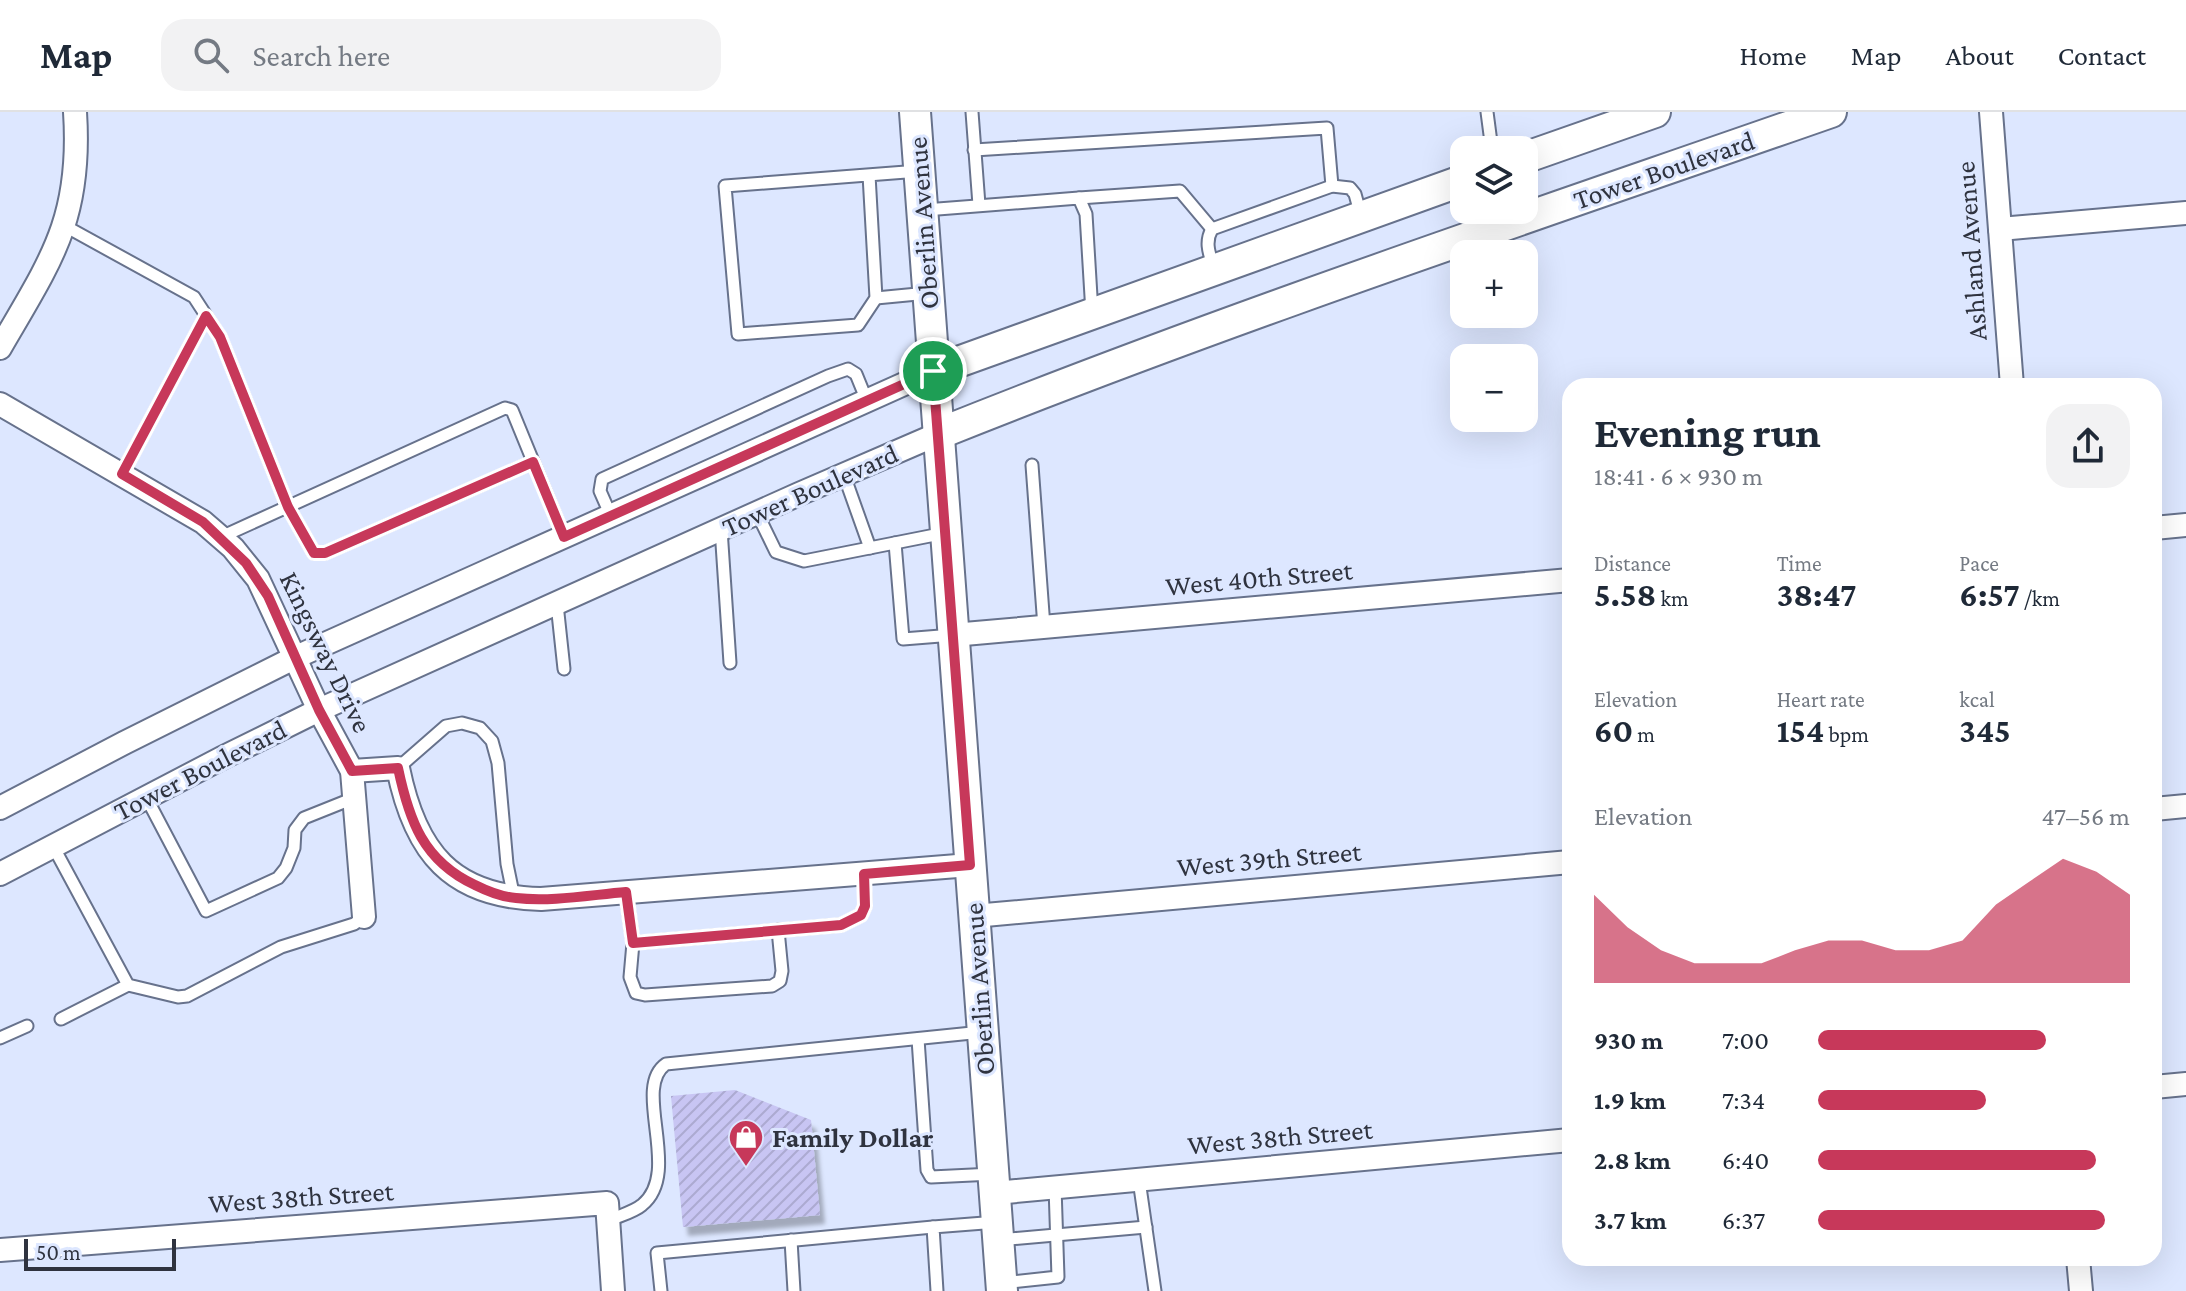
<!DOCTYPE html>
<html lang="en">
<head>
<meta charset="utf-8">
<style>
	body { margin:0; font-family:"Crimson Pro",serif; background:#f2f2f3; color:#1f2937; height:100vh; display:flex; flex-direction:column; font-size:30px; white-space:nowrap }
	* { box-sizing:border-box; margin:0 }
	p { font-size:26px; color:#747a83 }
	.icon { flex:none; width:44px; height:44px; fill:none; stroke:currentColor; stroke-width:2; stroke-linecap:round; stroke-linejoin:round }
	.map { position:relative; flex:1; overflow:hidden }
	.drawer { position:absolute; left:1562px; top:266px; width:600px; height:888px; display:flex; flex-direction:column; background:#fff; border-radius:24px; box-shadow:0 8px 32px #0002 }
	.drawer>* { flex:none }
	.tools { position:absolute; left:1450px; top:24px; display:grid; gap:16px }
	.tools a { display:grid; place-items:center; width:88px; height:88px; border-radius:16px; background:#fff; box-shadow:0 8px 32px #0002; font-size:40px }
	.scale { position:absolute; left:24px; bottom:20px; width:152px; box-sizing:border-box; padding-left:8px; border:4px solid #2f333f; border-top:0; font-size:22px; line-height:28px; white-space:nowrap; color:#2f333f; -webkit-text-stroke:6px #dde7ff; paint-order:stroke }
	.pin { position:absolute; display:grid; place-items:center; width:68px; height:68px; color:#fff; margin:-34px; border:4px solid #fff; border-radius:50%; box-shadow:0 2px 8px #0007 }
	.round { display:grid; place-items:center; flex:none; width:84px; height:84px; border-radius:24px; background:#f2f2f3 }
	.head { display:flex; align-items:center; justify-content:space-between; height:136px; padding:0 32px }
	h1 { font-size:44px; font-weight:700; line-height:60px }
	.figures { display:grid; grid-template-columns:repeat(3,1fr); gap:12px; height:136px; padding:8px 32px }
	.figures div { display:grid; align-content:center }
	.figures b { font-size:34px; font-weight:700 }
	.figures small { font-size:22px; font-weight:400 }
	.figures p { font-size:22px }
	.chart { height:224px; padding:16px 32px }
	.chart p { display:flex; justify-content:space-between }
	.chart svg { width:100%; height:144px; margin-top:8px; fill:#c7385a; opacity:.7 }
	ul { padding:0 32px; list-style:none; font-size:26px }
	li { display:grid; grid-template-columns:128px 96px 1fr; align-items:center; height:60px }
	li i { height:20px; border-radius:10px; background:#c7385a }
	header { display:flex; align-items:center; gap:48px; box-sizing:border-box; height:112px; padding:0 40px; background:#fff; border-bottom:2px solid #e0e1e3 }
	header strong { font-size:38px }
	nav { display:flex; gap:44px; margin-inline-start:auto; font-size:28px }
	.search { width:560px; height:72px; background:#f2f2f3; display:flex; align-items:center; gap:20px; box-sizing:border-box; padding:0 28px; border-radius:24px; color:#747a83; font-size:30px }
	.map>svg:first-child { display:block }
	.building { fill:url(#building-hatch); filter:url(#shadow) }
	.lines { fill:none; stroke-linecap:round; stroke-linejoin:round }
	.lane-casing { stroke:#67728c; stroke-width:15 }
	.street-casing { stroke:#67728c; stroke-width:26 }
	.secondary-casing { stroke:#67728c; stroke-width:34 }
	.lane { stroke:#fff; stroke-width:11 }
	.street { stroke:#fff; stroke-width:22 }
	.secondary { stroke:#fff; stroke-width:30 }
	.route-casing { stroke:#fff; stroke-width:16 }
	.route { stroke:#c7385a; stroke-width:10 }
	.labels { text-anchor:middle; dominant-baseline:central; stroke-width:6; stroke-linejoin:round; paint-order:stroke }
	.street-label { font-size:28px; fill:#2f333f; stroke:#dde7ff }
	.poi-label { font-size:28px; font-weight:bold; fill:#2f333f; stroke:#dde7ff; text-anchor:start }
</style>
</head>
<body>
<header>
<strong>Map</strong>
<div class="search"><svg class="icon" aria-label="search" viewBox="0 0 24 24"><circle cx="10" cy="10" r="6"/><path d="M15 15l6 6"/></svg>Search here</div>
<nav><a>Home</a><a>Map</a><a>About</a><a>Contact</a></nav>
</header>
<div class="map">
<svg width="2186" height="1179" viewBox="0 0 2186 1179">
	<defs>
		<pattern id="building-hatch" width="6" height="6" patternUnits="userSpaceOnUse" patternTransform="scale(2)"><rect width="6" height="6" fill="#c8c5f3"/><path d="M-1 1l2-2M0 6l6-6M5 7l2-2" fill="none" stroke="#acaad1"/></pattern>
		<filter id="shadow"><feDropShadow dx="5" dy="9" stdDeviation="2" flood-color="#0004"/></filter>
	</defs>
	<rect width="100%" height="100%" fill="#dde7ff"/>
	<path class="building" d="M735 978 811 1008 820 1103 683 1115 671 984Z"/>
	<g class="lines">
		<g class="lane-casing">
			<g id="lane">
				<path d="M972 0 979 93"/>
				<path d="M1487 0 1492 38"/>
				<path d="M974 38 1327 16 1332 74"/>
				<path d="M869 63 876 186 858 213 738 222 725 74 919 59"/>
				<path d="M1079 86 1180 79 1212 117"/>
				<path d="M925 98 1079 86 1086 102 1092 201"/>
				<path d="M65 114 194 185 220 225 288 395 314 441H325L533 350"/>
				<path d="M1214 157C1210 143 1204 131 1212 117L1332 74 1350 76 1355 82 1361 104"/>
				<path d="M876 186 928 181"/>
				<path d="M1032 353 1044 515"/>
				<path d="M122 362 206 204"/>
				<path d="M844 363 870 436"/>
				<path d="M757 401 776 440 804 449 945 421"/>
				<path d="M611 404 600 379 602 367 828 264 848 257 856 262 867 289"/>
				<path d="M721 417 730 551"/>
				<path d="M221 425 505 296 512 298 564 425"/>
				<path d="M895 431 903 527 953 523"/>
				<path d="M557 492 564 557"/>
				<path d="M398 656 446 614 462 611 480 616 492 629 498 651 507 752 514 786"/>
				<path d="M146 685 206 799 278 766 286 756 294 736 295 718 304 706 354 686"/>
				<path d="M53 734 128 873 178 885 187 884 281 835 354 812 364 805"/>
				<path d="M626 780 633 831 841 813 861 803 865 794 864 762"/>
				<path d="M633 831 630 865 636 881 645 883 772 874 780 869 782 859 778 818"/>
				<path d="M61 907 128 873"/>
				<path d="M0 926 27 914"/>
				<path d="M918 927 927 1058 931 1065 993 1062"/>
				<path d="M1139 1068 1155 1179"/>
				<path d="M608 1109C618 1104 634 1100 642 1093 683 1060 631 976 666 952L982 920"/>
				<path d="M791 1128 794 1179"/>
				<path d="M999 1128 1146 1115"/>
				<path d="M1001 1171 1058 1165 1055 1075"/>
				<path d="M661 1179 657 1141 933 1115"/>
				<path d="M937 1179 933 1115 997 1110"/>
			</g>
		</g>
		<g class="street-casing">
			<g id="street">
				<path d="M1991 0 2012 274"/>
				<path d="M2000 117 2186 101"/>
				<path d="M0 236C51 148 82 107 75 0"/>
				<path d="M0 292 203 410 233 436 258 467 319 598 352 659 364 805"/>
				<path d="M2154 416 2186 413"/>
				<path d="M953 523 1570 468"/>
				<path d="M352 659 398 656C415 740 451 785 541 787L970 753"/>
				<path d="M0 696 124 631 296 545 933 259"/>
				<path d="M2154 697 2186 694"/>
				<path d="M0 762 222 646 319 598 799 382 938 322"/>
				<path d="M974 804 1570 750"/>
				<path d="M2154 975 2186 972"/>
				<path d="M995 1081 1570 1028"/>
				<path d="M0 1138 607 1091 613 1179"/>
				<path d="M2078 1146 2081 1179"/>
			</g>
		</g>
		<g class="secondary-casing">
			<g id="secondary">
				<path d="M915 0 1002 1179"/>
				<path d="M1524 46 1655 0"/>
				<path d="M933 259 1464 68"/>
				<path d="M938 322C1232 204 1533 104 1831 0"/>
			</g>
		</g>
		<use href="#lane" class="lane"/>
		<use href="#street" class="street"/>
		<use href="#secondary" class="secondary"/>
	</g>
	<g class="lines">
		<g class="route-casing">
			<path id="route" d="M206 204 220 225 288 395 314 441H325L533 350 564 425 933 259 970 753 864 762 865 794 861 803 841 813 633 831 626 780C590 783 551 790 516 786 502 785 487 779 475 773 423 749 409 708 398 656L352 659 319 598 268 484 246 451 203 410 122 362Z"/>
		</g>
		<use href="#route" class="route"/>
	</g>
	<defs>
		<g id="shop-pin" transform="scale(1.8)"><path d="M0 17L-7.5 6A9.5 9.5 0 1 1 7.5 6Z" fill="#c7385a" stroke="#dde7ff"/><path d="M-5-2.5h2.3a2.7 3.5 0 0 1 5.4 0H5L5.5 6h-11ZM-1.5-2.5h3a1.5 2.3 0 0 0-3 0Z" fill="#fff"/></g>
	</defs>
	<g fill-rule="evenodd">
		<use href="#shop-pin" x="746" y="1025"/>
	</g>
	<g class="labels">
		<g class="street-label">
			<text transform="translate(1664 58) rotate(-19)">Tower Boulevard</text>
			<text transform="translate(923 111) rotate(-94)">Oberlin Avenue</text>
			<text transform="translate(1971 139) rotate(-94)">Ashland Avenue</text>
			<text transform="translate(810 378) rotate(-24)">Tower Boulevard</text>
			<text transform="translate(1259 466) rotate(-5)">West 40th Street</text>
			<text transform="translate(326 540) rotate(64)">Kingsway Drive</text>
			<text transform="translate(200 658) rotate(-27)">Tower Boulevard</text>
			<text transform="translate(1269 747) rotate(-5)">West 39th Street</text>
			<text transform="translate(979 877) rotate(-94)">Oberlin Avenue</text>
			<text transform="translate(1280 1025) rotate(-5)">West 38th Street</text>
			<text transform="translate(301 1085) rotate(-4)">West 38th Street</text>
		</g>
		<g class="poi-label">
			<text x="772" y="1025">Family Dollar</text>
		</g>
	</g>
</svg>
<div class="tools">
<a><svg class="icon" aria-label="layers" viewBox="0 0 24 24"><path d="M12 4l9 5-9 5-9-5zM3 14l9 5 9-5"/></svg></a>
<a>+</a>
<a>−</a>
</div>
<div class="scale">50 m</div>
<div class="pin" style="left:933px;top:259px;background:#1e9e55"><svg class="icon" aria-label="arrive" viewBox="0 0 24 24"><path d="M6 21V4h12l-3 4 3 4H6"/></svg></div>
<section class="drawer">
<div class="head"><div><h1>Evening run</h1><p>18:41 · 6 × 930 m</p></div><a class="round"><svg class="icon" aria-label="share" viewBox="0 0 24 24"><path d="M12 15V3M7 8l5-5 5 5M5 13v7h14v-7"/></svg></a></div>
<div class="figures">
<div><p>Distance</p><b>5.58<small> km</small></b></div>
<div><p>Time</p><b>38:47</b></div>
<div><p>Pace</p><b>6:57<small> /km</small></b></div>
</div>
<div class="figures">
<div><p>Elevation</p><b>60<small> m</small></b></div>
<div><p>Heart rate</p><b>154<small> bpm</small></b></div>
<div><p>kcal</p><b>345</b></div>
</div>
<div class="chart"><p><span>Elevation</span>47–56 m</p>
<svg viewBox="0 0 160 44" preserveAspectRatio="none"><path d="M0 44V17L10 27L20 34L30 38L40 38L50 38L60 34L70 31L80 31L90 34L100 34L110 31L120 20L130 13L140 6L150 10L160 17V44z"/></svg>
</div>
<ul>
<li><b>930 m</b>7:00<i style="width:73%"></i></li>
<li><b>1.9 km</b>7:34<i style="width:54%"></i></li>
<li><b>2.8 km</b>6:40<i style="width:89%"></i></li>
<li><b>3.7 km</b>6:37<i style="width:92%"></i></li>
</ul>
</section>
</div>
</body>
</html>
